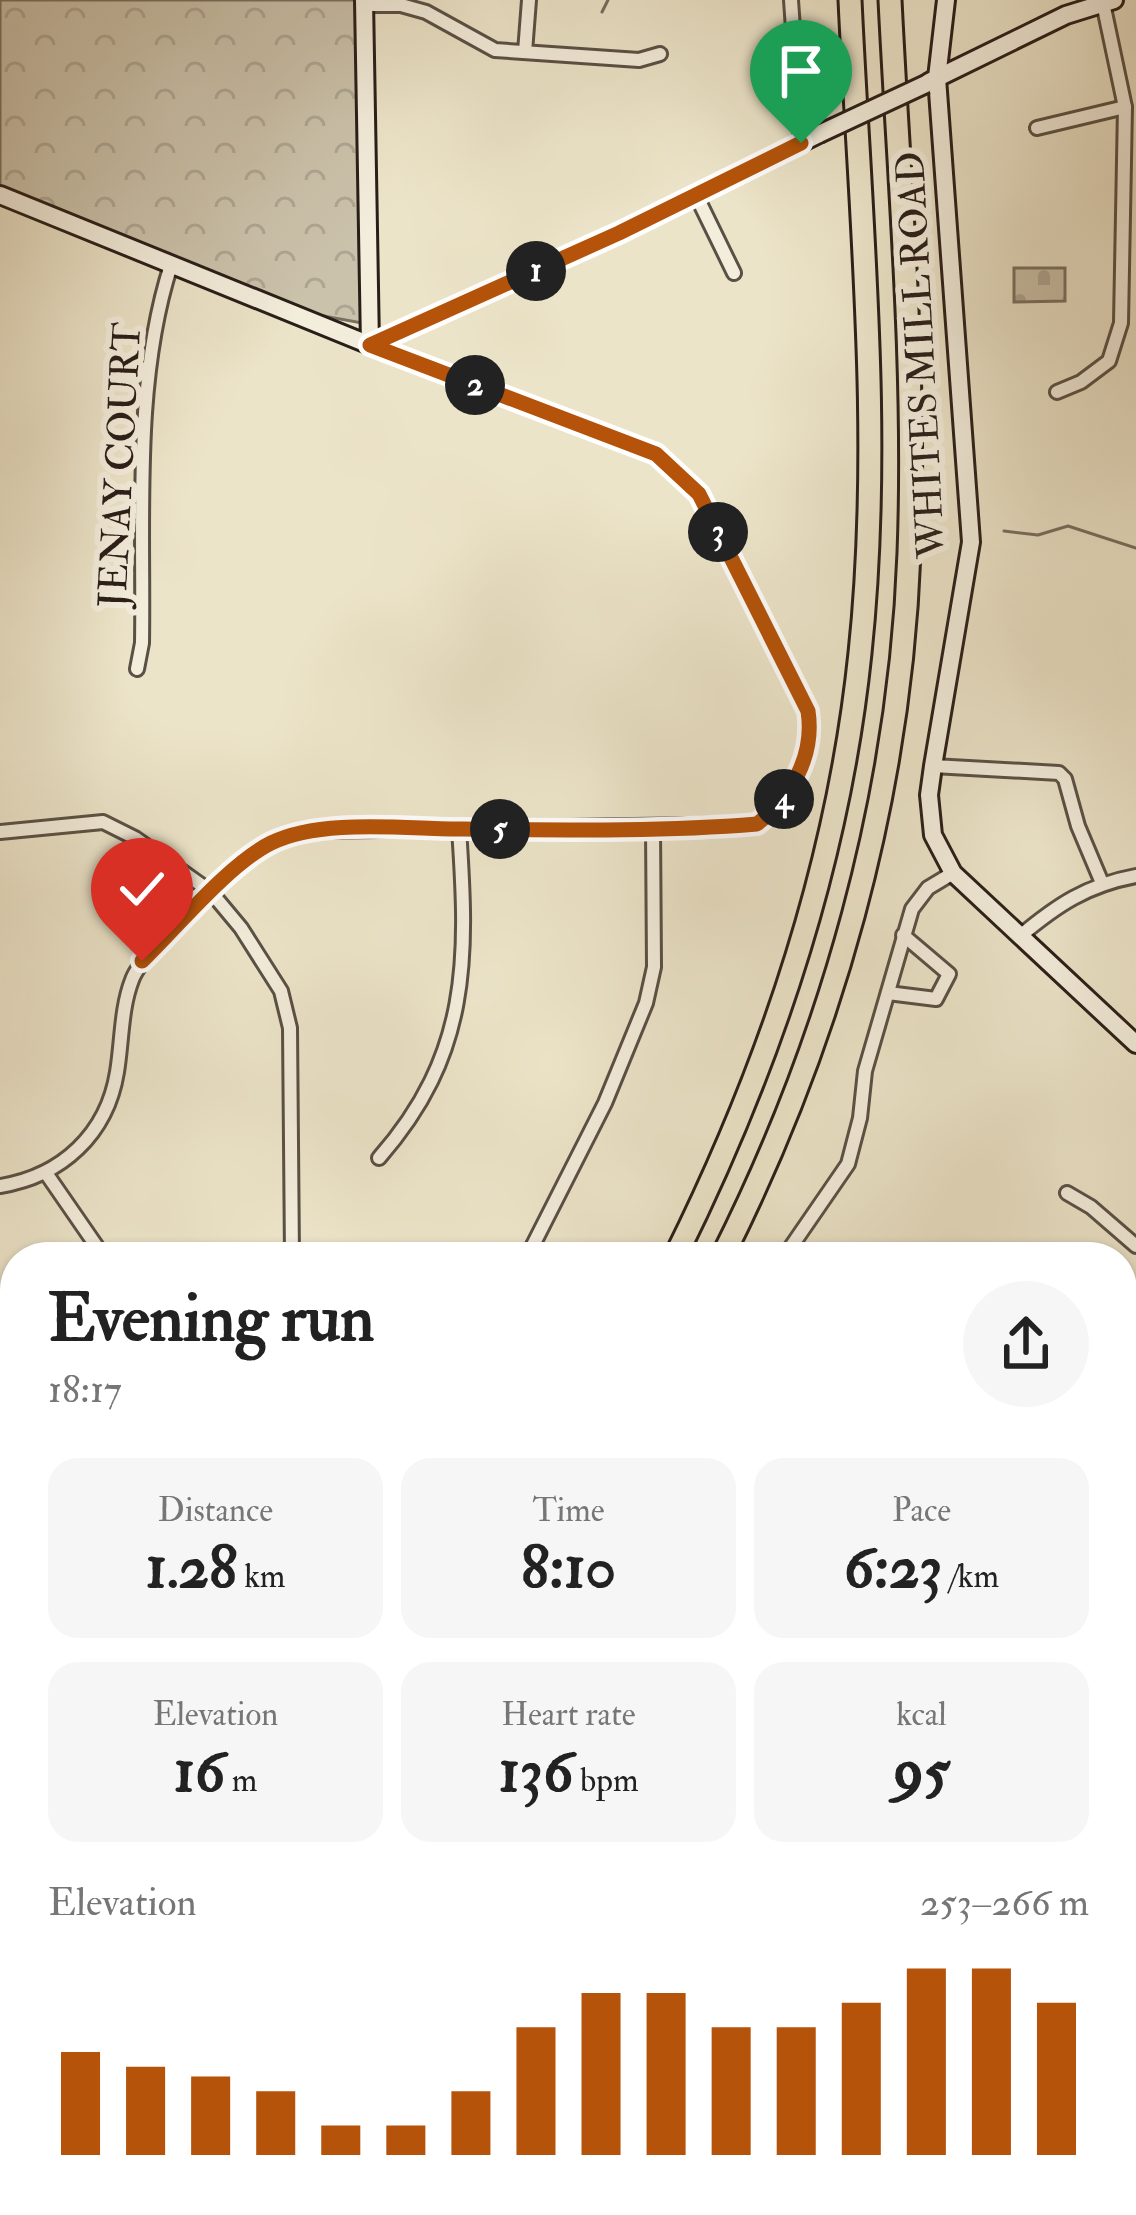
<!DOCTYPE html>
<html lang="en">
<head>
<meta charset="utf-8">
<style>
	body { margin:0; font-family:"IM FELL Double Pica",serif; background:#f6f6f6; color:#222; height:100vh; display:flex; flex-direction:column; font-size:45px; white-space:nowrap }
	* { box-sizing:border-box; margin:0 }
	p { font-size:39px; color:#767676 }
	.icon { flex:none; width:66px; height:66px; fill:none; stroke:currentColor; stroke-width:2; stroke-linecap:round; stroke-linejoin:round }
	.map { position:relative; flex:1; overflow:hidden }
	.details { position:absolute; left:0px; top:1242px; width:1137px; height:975px; display:flex; flex-direction:column; background:#fff; border-radius:48px 48px 0 0; box-shadow:0 3px 9px #0004 }
	.details>* { flex:none }
	.pin { position:absolute; display:grid; place-items:center; width:102px; height:102px; color:#fff; margin:-123px -51px; border-radius:50% 50% 50% 0; rotate:-45deg; box-shadow:0 0 12px #0007 }
	.pin .icon { rotate:45deg }
	.km { position:absolute; width:60px; height:60px; margin:-30px; border-radius:50%; background:#222; color:#fff; font-size:33px; line-height:60px; text-align:center }
	.round { display:grid; place-items:center; flex:none; width:126px; height:126px; border-radius:63px; background:#f6f6f6 }
	.summary { display:flex; align-items:center; justify-content:space-between; height:204px; padding:0 48px }
	h1 { font-size:66px; font-weight:700; line-height:90px }
	.metrics { display:grid; grid-template-columns:repeat(3,1fr); gap:18px; height:204px; padding:12px 48px }
	.metrics div { display:grid; align-content:center; border-radius:30px; background:#f6f6f6; text-align:center }
	.metrics b { font-size:60px; font-weight:700 }
	.metrics small { font-size:33px; font-weight:400 }
	.metrics p { font-size:33px }
	.chart { height:336px; padding:24px 48px }
	.chart p { display:flex; justify-content:space-between }
	.chart svg { width:100%; height:216px; margin-top:12px; stroke:#b45309; stroke-width:6 }
	.map>svg:first-child { display:block }
	.forest { fill:url(#forest-crowns); stroke:#7a7062; stroke-width:3 }
	.cemetery { fill:url(#cemetery-stones); stroke:#7a7062; stroke-width:3 }
	.lines { fill:none; stroke-linecap:round; stroke-linejoin:round }
	.stream { stroke:#776d5f; stroke-width:3 }
	.street-casing { stroke:#5a5045; stroke-width:18 }
	.secondary-casing { stroke:#2a1e19; stroke-width:22 }
	.highway-casing { stroke:#2a1e19; stroke-width:27 }
	.street { stroke:#f3eddc; stroke-width:12 }
	.secondary { stroke:#f3eddc; stroke-width:16 }
	.highway { stroke:#ece4c9; stroke-width:21 }
	.secondary-bridge-casing { stroke:#2a1e19; stroke-width:22; stroke-linecap:butt }
	.secondary-bridge { stroke:#f3eddc; stroke-width:16 }
	.route-casing { stroke:#fff; stroke-width:24 }
	.route { stroke:#b45309; stroke-width:15 }
	.labels { text-anchor:middle; dominant-baseline:central; stroke-width:12; stroke-linejoin:round; paint-order:stroke }
	.street-label { font-size:39px; fill:#2a1e19; stroke:#f3eddc }
</style>
</head>
<body>
<div class="map">
<svg width="1136" height="2215" viewBox="0 0 1136 2215">
	<defs>
		<pattern id="forest-crowns" width="20" height="18" patternUnits="userSpaceOnUse" patternTransform="scale(3)"><rect width="20" height="18" fill="#cbc2ab"/><path d="M2 6a3 3 0 1 1 6 0M12 15a3 3 0 1 1 6 0" fill="none" stroke="#aea693"/></pattern>
		<pattern id="cemetery-stones" width="16" height="16" patternUnits="userSpaceOnUse" patternTransform="scale(3)"><rect width="16" height="16" fill="#cbc2ab"/><path d="M2 7V4a2 2 0 0 1 4 0v3zM10 15v-3a2 2 0 0 1 4 0v3z" fill="#aea693"/></pattern>
	</defs>
	<rect width="100%" height="100%" fill="#ece4c9"/>
	<filter id="stains"><feTurbulence type="fractalNoise" baseFrequency=".00167" numOctaves="4"/><feColorMatrix values="0 0 0 0 .2 0 0 0 0 .09 0 0 0 0 .02 0 0 0 .5 -.17"/></filter>
	<radialGradient id="worn" r=".72"><stop offset=".6" stop-color="#630" stop-opacity="0"/><stop offset="1" stop-color="#630" stop-opacity=".3"/></radialGradient>
	<g class="forest">
		<path d="M0 0H368L362 323 263 305 0 199Z"/>
		<path d="M1 2179H15V2202H355L353 2215H0Z"/>
	</g>
	<path class="cemetery" d="M1014 268H1065V301L1014 302Z"/>
	<g class="lines">
		<g class="stream">
			<path d="M602 12 608 0"/>
			<path d="M1004 531 1038 535 1068 526 1136 548"/>
			<path d="M0 1337 15 1341"/>
			<path d="M1122 1584 1136 1592"/>
		</g>
		<g class="street-casing">
			<g id="street">
				<path d="M791 0 801 143"/>
				<path d="M364 5H401L426 12 495 50 639 60 660 54"/>
				<path d="M525 52 529 0"/>
				<path d="M1037 128 1125 107"/>
				<path d="M696 195 734 273"/>
				<path d="M1057 392 1081 382 1109 361 1121 323 1125 107 1103 3"/>
				<path d="M137 669 142 643C144 520 133 383 171 265"/>
				<path d="M933 766 1059 773 1065 779 1078 826 1102 883"/>
				<path d="M0 832 103 822 135 838 211 892 241 928 281 991 290 1028 292 1257"/>
				<path d="M1019 937C1057 905 1087 885 1136 876"/>
				<path d="M888 993 936 999 949 974 903 935"/>
				<path d="M379 1158C470 1054 468 960 459 829"/>
				<path d="M46 1173 104 1257"/>
				<path d="M0 1186C62 1176 107 1134 117 1072 122 1042 121 1008 132 980 142 951 241 858 270 844 284 837 299 834 314 831L757 824C791 797 815 756 808 711L699 494 655 454 370 345"/>
				<path d="M1067 1193 1091 1207 1136 1246"/>
				<path d="M527 1257 605 1103 646 1003 654 967 653 827"/>
				<path d="M784 1257 848 1164 860 1118 865 1071 912 909 928 888 953 873"/>
				<path d="M1122 1428 1136 1442"/>
				<path d="M0 1941H15"/>
				<path d="M1122 1949H1136"/>
				<path d="M0 2115H15"/>
				<path d="M1122 2125H1136"/>
				<path d="M797 2215 798 2202"/>
				<path d="M961 2215V2202"/>
			</g>
		</g>
		<g class="secondary-casing">
			<g id="secondary">
				<path d="M364 0 370 345"/>
				<path d="M946 0 937 78 971 542 933 766 929 795 933 835 953 873 1136 1044"/>
				<path d="M929 82 1066 15 1114 0"/>
				<path d="M0 195 370 345"/>
				<path d="M370 345 619 233 819 134"/>
			</g>
		</g>
		<g class="highway-casing">
			<g id="highway">
				<path d="M675 1257C770 1066 838 866 860 653 883 437 860 216 850 0"/>
				<path d="M722 1257C832 1039 900 797 909 553 916 369 899 183 890 0"/>
				<path d="M458 2202V2215"/>
				<path d="M414 2215V2202"/>
			</g>
		</g>
		<use href="#street" class="street"/>
		<use href="#secondary" class="secondary"/>
		<use href="#highway" class="highway"/>
		<g class="secondary-bridge-casing">
			<path id="secondary-bridge" d="M819 134 926 84"/>
		</g>
		<use href="#secondary-bridge" class="secondary-bridge"/>
	</g>
	<g class="lines">
		<g class="route-casing">
			<path id="route" d="M142 961C177 927 229 864 271 843 321 818 407 829 462 829 560 830 660 832 757 824 791 797 815 756 808 711L699 494 656 454 370 345 619 233 801 143"/>
		</g>
		<use href="#route" class="route"/>
	</g>
	<g class="labels">
		<g class="street-label">
			<text transform="translate(921 355) rotate(-93)">WHITES MILL ROAD</text>
			<text transform="translate(120 465) rotate(-87)">JENAY COURT</text>
		</g>
	</g>
	<rect width="100%" height="100%" filter="url(#stains)"/>
	<rect width="100%" height="100%" fill="url(#worn)"/>
</svg>
<div class="pin" style="left:801px;top:143px;background:#1e9e55"><svg class="icon" aria-label="arrive" viewBox="0 0 24 24"><path d="M6 21V4h12l-3 4 3 4H6"/></svg></div>
<div class="pin" style="left:142px;top:961px;background:#d93025"><svg class="icon" aria-label="check" viewBox="0 0 24 24"><path d="M5 12l5 5 9-10"/></svg></div>
<b class="km" style="left:536px;top:271px">1</b>
<b class="km" style="left:475px;top:385px">2</b>
<b class="km" style="left:718px;top:532px">3</b>
<b class="km" style="left:784px;top:799px">4</b>
<b class="km" style="left:500px;top:829px">5</b>
<section class="details">
<div class="summary"><div><h1>Evening run</h1><p>18:17</p></div><a class="round"><svg class="icon" aria-label="share" viewBox="0 0 24 24"><path d="M12 15V3M7 8l5-5 5 5M5 13v7h14v-7"/></svg></a></div>
<div class="metrics">
<div><p>Distance</p><b>1.28<small> km</small></b></div>
<div><p>Time</p><b>8:10</b></div>
<div><p>Pace</p><b>6:23<small> /km</small></b></div>
</div>
<div class="metrics">
<div><p>Elevation</p><b>16<small> m</small></b></div>
<div><p>Heart rate</p><b>136<small> bpm</small></b></div>
<div><p>kcal</p><b>95</b></div>
</div>
<div class="chart"><p><span>Elevation</span>253–266 m</p>
<svg viewBox="0 0 160 44" preserveAspectRatio="none"><path d="M5 44V23M15 44V26M25 44V28M35 44V31M45 44V38M55 44V38M65 44V31M75 44V18M85 44V11M95 44V11M105 44V18M115 44V18M125 44V13M135 44V6M145 44V6M155 44V13"/></svg>
</div>
</section>
</div>
</body>
</html>
